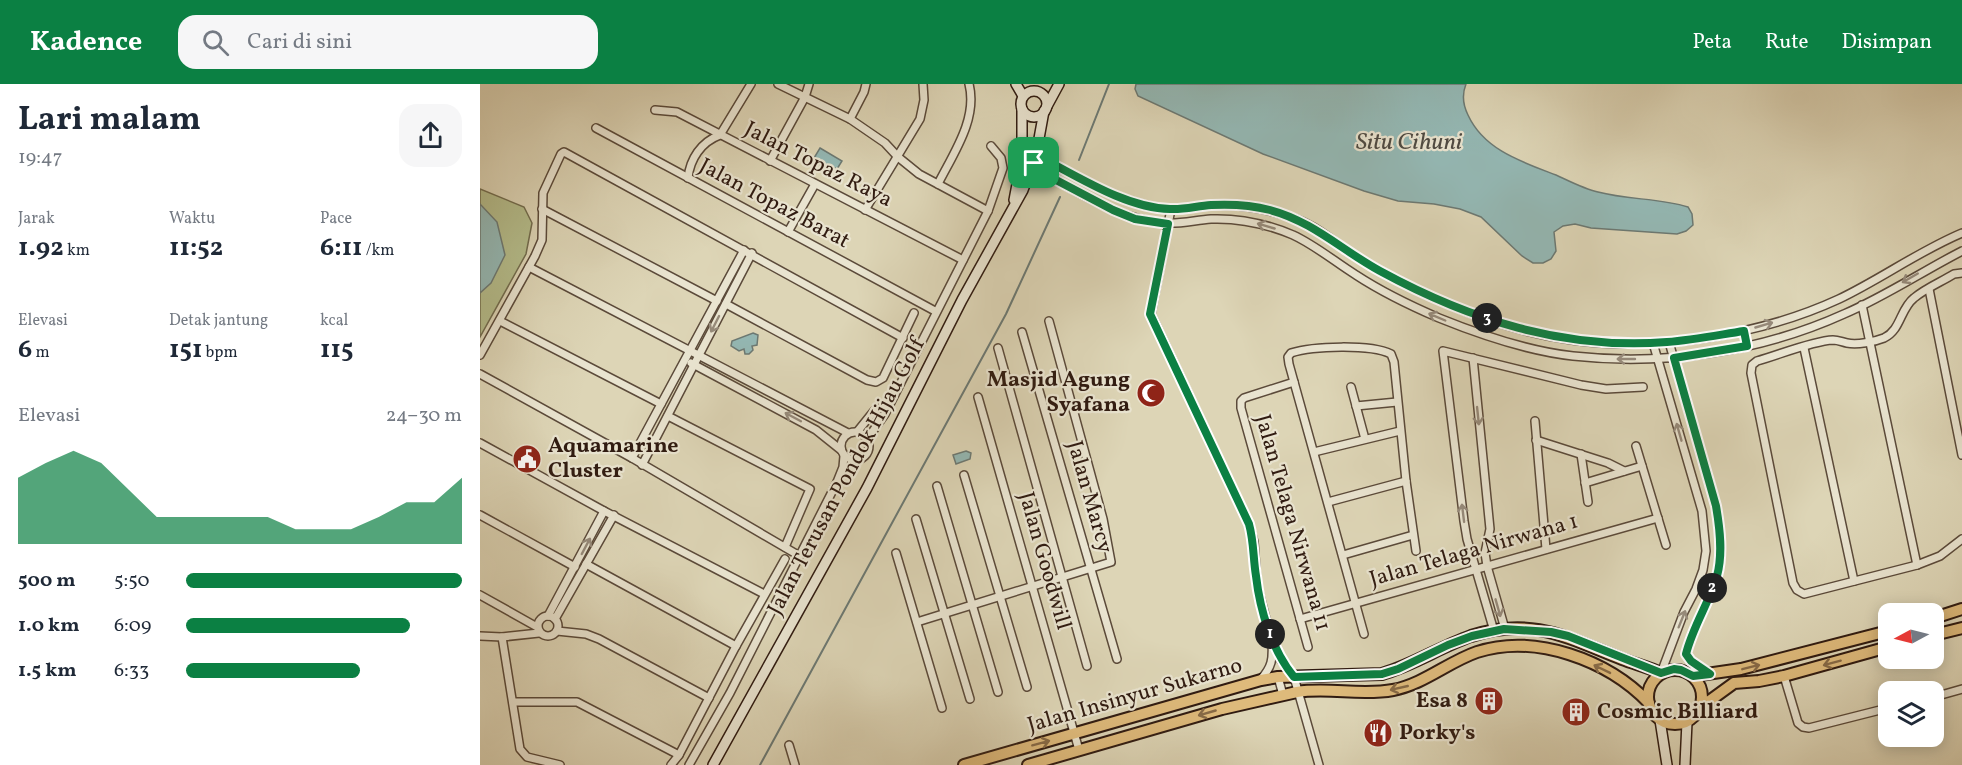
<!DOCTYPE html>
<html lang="id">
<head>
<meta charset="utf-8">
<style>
	body { margin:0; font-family:Vollkorn,serif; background:#f6f6f7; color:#1f2937; height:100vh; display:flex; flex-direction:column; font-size:22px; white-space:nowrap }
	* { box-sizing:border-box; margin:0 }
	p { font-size:20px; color:#747a83 }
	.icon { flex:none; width:33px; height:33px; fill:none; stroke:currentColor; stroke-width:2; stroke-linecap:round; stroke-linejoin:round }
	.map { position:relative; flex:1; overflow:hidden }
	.panel { display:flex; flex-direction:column; background:#fff; width:480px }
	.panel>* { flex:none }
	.needle { width:39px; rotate:263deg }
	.buttons { position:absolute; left:1398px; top:519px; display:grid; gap:12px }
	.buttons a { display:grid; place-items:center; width:66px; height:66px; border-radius:12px; background:#fff; box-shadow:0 3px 15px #0003; font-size:30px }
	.pin { position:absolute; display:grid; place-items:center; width:51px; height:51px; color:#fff; margin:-26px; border-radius:12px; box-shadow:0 3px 9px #0006 }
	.km { position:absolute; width:30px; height:30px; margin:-15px; border-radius:50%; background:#222; color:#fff; font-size:16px; line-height:30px; text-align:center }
	.round { display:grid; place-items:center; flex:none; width:63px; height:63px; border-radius:18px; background:#f6f6f7 }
	.head { display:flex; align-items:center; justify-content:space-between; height:102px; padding:0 18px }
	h1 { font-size:33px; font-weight:700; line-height:45px }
	.metrics { display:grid; grid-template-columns:repeat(3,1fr); gap:9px; height:102px; padding:6px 18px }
	.metrics div { display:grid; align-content:center }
	.metrics b { font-size:26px; font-weight:700 }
	.metrics small { font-size:16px; font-weight:400 }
	.metrics p { font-size:16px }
	.chart { height:168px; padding:12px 18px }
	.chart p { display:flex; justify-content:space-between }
	.chart svg { width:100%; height:108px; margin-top:6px; fill:#0b8043; opacity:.7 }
	ul { padding:0 18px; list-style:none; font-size:20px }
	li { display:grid; grid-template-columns:96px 72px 1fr; align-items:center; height:45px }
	li i { height:15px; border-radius:8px; background:#0b8043 }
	header { display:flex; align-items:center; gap:36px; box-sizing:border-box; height:84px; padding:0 30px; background:#0b8043; color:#fff }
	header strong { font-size:28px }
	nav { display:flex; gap:33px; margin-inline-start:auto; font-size:21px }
	.search { width:420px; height:54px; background:#f6f6f7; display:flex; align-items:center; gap:15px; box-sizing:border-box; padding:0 21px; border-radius:18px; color:#747a83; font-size:22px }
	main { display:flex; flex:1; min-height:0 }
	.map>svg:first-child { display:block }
	.green { fill:#b4bc8b; stroke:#726c4e; stroke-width:1.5 }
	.water { fill:#94b8b4; stroke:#6c7973; stroke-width:1.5 }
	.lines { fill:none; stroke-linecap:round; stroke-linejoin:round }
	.stream { stroke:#6c7973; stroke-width:2 }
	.street-casing { stroke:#5b4a3a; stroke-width:10 }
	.secondary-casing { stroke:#301b11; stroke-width:12 }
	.primary-casing { stroke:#301b11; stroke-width:14 }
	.street { stroke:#e9e4d0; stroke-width:7 }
	.secondary { stroke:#e9e4d0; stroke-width:9 }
	.primary { stroke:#deba7b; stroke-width:10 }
	.oneway { stroke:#968a7a }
	.oneway2 { stroke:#876a46 }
	.route-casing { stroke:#fff; stroke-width:12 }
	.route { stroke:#0b8043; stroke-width:8 }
	.labels { text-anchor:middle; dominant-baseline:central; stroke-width:4.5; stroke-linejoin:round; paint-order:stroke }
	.street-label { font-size:22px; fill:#301b11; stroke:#e9e4d0 }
	.poi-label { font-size:22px; font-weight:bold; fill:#301b11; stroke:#e9e4d0; text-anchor:start }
	.water-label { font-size:24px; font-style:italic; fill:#4e4a42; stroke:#e9e4d0 }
</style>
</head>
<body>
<header>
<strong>Kadence</strong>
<div class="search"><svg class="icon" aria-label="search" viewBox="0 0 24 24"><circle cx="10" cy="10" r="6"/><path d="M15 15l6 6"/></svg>Cari di sini</div>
<nav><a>Peta</a><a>Rute</a><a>Disimpan</a></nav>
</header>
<main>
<section class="panel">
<div class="head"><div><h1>Lari malam</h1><p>19:47</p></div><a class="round"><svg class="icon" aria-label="share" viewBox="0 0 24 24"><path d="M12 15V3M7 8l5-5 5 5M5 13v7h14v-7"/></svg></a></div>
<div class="metrics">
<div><p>Jarak</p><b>1.92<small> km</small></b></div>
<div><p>Waktu</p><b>11:52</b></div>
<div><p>Pace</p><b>6:11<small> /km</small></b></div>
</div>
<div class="metrics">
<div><p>Elevasi</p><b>6<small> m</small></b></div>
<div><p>Detak jantung</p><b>151<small> bpm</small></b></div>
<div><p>kcal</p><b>115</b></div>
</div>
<div class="chart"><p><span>Elevasi</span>24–30 m</p>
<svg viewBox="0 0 160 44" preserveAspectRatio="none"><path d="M0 44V17L10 11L20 6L30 11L40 22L50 33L60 33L70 33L80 33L90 33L100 38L110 38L120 38L130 33L140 27L150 27L160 17V44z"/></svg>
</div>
<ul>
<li><b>500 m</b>5:50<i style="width:100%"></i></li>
<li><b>1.0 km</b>6:09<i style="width:81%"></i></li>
<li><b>1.5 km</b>6:33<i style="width:63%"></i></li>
</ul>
</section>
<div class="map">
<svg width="1482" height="681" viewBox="0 0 1482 681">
	<rect width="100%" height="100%" fill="#ddd5b6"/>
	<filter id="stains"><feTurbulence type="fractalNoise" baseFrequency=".00333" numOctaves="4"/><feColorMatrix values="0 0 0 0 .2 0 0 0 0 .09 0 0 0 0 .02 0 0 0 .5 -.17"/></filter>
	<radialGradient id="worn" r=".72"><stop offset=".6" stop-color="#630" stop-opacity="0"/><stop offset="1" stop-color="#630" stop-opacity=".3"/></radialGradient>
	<path class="green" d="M0 105 44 123 52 139 46 170 0 253Z"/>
	<g class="water">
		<path d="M656 0H986C982 10 983 21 988 31 1004 66 1042 78 1076 91 1089 97 1104 105 1118 108 1148 116 1179 114 1208 123L1212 130 1213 141 1206 147 1197 150 1111 144 1095 140 1083 142 1074 148 1076 167 1071 175 1063 179H1053L1042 172 1001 133 980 125 954 120 918 117 884 107 783 70 658 12 655 5Z"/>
		<path d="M340 64 362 77 357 85 355 84 353 87 338 80 334 74Z"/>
		<path d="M0 120 17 138 25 171 11 199 0 209Z"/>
		<path d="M273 249 278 251 277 261 272 262 273 266 269 270H265L264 265 259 267 251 262 252 257Z"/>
		<path d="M486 367 491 369 490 375 476 380 473 371Z"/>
	</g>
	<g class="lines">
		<g class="stream">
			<path d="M599 76 629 0"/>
			<path d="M280 681 526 230 580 113"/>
		</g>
		<g class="street-casing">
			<g id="street">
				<path d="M298 0 370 35 405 59 418 73 439 90 508 127"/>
				<path d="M175 26 197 28 483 176"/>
				<path d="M370 35 384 8 386 0"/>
				<path d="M116 44 455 227"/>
				<path d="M556 71C598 92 642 122 689 125 704 126 719 121 733 121 762 120 789 125 816 135 838 143 856 159 875 172 903 189 933 205 963 218 1004 236 1048 250 1092 256 1177 268 1281 251 1359 215 1401 195 1439 167 1482 149"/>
				<path d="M290 77 325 13 329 0"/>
				<path d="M554 79 559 87C599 108 640 137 686 139 701 140 716 136 731 135 758 134 787 140 813 151 835 161 855 178 876 191 902 208 931 222 959 234 1001 251 1047 267 1093 272 1184 282 1280 268 1364 230 1404 213 1443 187 1482 167"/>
				<path d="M208 94C210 75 221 58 240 51L271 0"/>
				<path d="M458 100C473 70 498 35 489 0"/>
				<path d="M62 125 237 217"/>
				<path d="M691 125 671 230 769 440 774 458 777 501 787 539 801 576 814 593 839 681"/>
				<path d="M385 126 440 35 444 16 443 0"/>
				<path d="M308 148 335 100"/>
				<path d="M49 183 368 349"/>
				<path d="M1482 189 1474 190C1461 198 1446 204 1434 214 1420 225 1421 246 1404 254 1394 258 1377 261 1367 259 1362 258 1358 256 1353 256 1332 257 1299 271 1277 277L1272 281 1271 289 1313 499 1317 506 1324 510 1437 481 1460 472 1482 455"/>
				<path d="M1449 205 1482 371"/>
				<path d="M246 220 387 296 396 298 403 294 434 229"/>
				<path d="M1382 221 1437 481"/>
				<path d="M20 237 181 320"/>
				<path d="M542 248 637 575"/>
				<path d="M1189 258 1236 422C1240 445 1243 470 1237 492 1229 519 1213 542 1206 570L1211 577 1230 590"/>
				<path d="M1173 259 1222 427 1226 467 1223 486 1216 505 1204 528 1181 589"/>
				<path d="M518 264 607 582"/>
				<path d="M1324 264 1374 497"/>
				<path d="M0 271 55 172 62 156 63 109 81 70 84 68 423 254"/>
				<path d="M993 274 1010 445 1005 469 1007 482 1025 545"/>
				<path d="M211 279 336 346 361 366"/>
				<path d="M0 290 152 374 318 471"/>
				<path d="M814 298 764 314 761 317V324L828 563"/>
				<path d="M871 303 885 355"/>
				<path d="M498 313 599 666"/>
				<path d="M876 322 917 318"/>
				<path d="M188 332 330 405 305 463"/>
				<path d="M1055 337 1066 465"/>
				<circle cx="375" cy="362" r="14"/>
				<path d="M377 348 394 327 409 320"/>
				<path d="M388 354 405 330 508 127 523 84 521 74 511 62"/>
				<path d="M1056 356 1128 379 1144 387"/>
				<path d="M0 359 124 427 284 510"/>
				<path d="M1156 362 1186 461"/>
				<path d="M834 368 920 347"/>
				<path d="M1101 370 1108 418"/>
				<path d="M152 374 264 166"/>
				<path d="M162 381 272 169"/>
				<path d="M484 391 547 603"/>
				<path d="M1105 399 1162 382"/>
				<path d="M457 402 518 608"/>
				<path d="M848 418 926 397"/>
				<path d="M0 431 95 483"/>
				<path d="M436 435 490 615"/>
				<path d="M416 469 462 624"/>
				<path d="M863 471 933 451"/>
				<path d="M106 480 256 562"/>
				<path d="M0 511 57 543"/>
				<circle cx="68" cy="542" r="10"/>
				<path d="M68 532 124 427"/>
				<path d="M75 535 134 431"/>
				<path d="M820 535 1178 434"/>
				<path d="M437 538 631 478 623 435 569 237"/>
				<path d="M77 547 106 550 119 555 229 614"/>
				<path d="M1014 547 987 455 984 437 963 267 1101 301 1126 305 1163 303"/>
				<path d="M884 550 809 280 808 273 811 269C833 262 890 260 911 270L914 278 926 397 936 467"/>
				<path d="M0 552 22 553 59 549"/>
				<path d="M22 553 40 665 47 673 80 681"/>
				<path d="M1304 592 1318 639 1323 643 1329 644 1408 624"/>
				<path d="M798 593 803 611"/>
				<path d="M781 595C792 583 793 575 792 559"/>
				<path d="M1454 613 1482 605"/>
				<path d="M33 618H97L199 671"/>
				<path d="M309 661 315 681"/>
				<path d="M191 681 199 671 256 562 305 475"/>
				<path d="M209 681 250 609 357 398 363 383 364 372"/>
			</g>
		</g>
		<g class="secondary-casing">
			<g id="secondary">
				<path d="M536 0 543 12"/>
				<circle cx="554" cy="20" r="13"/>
				<path d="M566 24 579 0"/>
				<path d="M534 116 542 74V25"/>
				<path d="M1180 636 1187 681"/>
				<path d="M233 681 387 404 482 216 543 106 556 71 564 27"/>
				<path d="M1205 681 1207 638"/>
			</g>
		</g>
		<g class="primary-casing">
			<g id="primary">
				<path d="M1454 534 1482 525"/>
				<path d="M1454 551 1482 544"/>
				<circle cx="1195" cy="613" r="27"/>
				<path d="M1213 592 1261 585 1408 547"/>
				<path d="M1221 623 1254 599 1279 597 1304 592 1408 563"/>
				<path d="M484 681 781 596 798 593 902 590C933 581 960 563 991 552 1052 532 1088 554 1142 575 1155 580 1168 583 1181 589"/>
				<path d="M548 681 742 625 817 608C849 603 881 612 913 606 944 600 968 578 997 568 1055 549 1128 576 1169 619"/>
			</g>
		</g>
		<use href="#street" class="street"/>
		<use href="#secondary" class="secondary"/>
		<use href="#primary" class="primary"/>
	</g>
	<defs><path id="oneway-shaft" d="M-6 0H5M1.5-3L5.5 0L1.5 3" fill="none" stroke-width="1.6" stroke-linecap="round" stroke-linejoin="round" transform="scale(1.5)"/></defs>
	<g class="oneway">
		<use href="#oneway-shaft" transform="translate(786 142) rotate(-164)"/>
		<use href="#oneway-shaft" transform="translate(1430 194) rotate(150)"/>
		<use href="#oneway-shaft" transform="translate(957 233) rotate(-157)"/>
		<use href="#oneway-shaft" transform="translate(235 240) rotate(117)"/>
		<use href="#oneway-shaft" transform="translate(1284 241) rotate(-16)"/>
		<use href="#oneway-shaft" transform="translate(1146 275) rotate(180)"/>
		<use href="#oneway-shaft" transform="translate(998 332) rotate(84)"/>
		<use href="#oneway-shaft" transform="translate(313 333) rotate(-152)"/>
		<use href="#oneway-shaft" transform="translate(1199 348) rotate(-106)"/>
		<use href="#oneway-shaft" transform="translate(983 429) rotate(-97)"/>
		<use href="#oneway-shaft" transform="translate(106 462) rotate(-62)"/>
		<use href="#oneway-shaft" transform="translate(1018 524) rotate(74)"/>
		<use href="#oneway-shaft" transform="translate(1202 535) rotate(-68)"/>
	</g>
	<g class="oneway2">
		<use href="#oneway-shaft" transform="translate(1352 579) rotate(165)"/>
		<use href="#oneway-shaft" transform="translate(1271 583) rotate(-14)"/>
		<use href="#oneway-shaft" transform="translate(1122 585) rotate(-154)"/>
		<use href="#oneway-shaft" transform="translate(919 604) rotate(167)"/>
		<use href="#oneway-shaft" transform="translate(727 629) rotate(164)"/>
		<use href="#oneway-shaft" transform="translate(561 659) rotate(-15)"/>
	</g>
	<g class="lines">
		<g class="route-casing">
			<path id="route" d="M556 71C596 91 645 124 690 125 703 126 717 122 731 121 750 120 771 121 790 126 832 137 863 167 900 187 990 236 1084 266 1187 258 1213 256 1238 251 1264 247L1267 262 1194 274 1236 422C1240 445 1243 470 1237 492 1229 519 1213 542 1206 570L1211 577 1230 590 1213 592 1201 586 1194 585 1181 589 1088 552 1071 548 1024 545 992 552 968 561 918 585 902 590 814 593C792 566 780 527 776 492 773 474 774 458 769 440L670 230 688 140 655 135 633 126 559 87 554 79Z"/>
		</g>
		<use href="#route" class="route"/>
	</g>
	<defs>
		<g id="mosque-disc" transform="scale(1.5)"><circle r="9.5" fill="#8f2418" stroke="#e9e4d0"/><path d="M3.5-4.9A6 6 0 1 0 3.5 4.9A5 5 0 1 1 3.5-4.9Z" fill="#fff"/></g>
		<g id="civic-disc" transform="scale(1.5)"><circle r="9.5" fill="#8f2418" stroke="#e9e4d0"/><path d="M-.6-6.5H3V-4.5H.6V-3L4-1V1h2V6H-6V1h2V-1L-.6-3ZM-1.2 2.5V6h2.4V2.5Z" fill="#fff"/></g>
		<g id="building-disc" transform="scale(1.5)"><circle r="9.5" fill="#8f2418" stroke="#e9e4d0"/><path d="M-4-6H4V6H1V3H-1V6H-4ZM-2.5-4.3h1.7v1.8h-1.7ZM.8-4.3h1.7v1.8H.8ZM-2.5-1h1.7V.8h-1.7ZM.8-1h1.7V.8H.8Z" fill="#fff"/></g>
		<g id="restaurant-disc" transform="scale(1.5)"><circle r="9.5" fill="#8f2418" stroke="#e9e4d0"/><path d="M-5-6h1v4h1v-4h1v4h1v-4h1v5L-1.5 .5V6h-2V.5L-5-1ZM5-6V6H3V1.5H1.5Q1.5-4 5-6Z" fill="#fff"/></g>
	</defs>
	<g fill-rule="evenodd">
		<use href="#mosque-disc" x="671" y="309"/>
		<use href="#civic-disc" x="47" y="375"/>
		<use href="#building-disc" x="1009" y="617"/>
		<use href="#building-disc" x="1096" y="628"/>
		<use href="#restaurant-disc" x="898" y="649"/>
	</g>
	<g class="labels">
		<g class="street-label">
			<text transform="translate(338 81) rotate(27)">Jalan Topaz Raya</text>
			<text transform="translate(294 120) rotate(28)">Jalan Topaz Barat</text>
			<text transform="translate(367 393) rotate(-62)">Jalan Terusan Pondok Hijau Golf</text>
			<text transform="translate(609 413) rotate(74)">Jalan Marcy</text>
			<text transform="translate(812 439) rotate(74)">Jalan Telaga Nirwana 11</text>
			<text transform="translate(994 467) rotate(-16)">Jalan Telaga Nirwana 1</text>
			<text transform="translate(564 477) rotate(74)">Jalan Goodwill</text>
			<text transform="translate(655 612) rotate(-16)">Jalan Insinyur Sukarno</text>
		</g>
		<g class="poi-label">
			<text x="650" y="296" text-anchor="end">Masjid Agung<tspan x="650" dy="25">Syafana</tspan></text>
			<text x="68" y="362">Aquamarine<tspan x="68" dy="25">Cluster</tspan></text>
			<text x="988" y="617" text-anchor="end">Esa 8</text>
			<text x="1117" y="628">Cosmic Billiard</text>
			<text x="919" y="649">Porky's</text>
		</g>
		<g class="water-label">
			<text x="929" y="59">Situ Cihuni</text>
		</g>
	</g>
	<rect width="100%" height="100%" filter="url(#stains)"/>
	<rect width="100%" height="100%" fill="url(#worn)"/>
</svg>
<div class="buttons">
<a><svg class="needle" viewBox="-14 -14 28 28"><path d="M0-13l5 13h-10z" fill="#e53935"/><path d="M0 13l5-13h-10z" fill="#747a83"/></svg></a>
<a><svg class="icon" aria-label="layers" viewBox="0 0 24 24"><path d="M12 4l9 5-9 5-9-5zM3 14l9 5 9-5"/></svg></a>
</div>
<div class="pin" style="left:554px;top:79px;background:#1e9e55"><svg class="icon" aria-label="arrive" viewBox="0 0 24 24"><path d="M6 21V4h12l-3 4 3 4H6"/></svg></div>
<b class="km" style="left:790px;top:550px">1</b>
<b class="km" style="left:1232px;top:504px">2</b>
<b class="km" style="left:1007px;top:234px">3</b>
</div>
</main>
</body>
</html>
